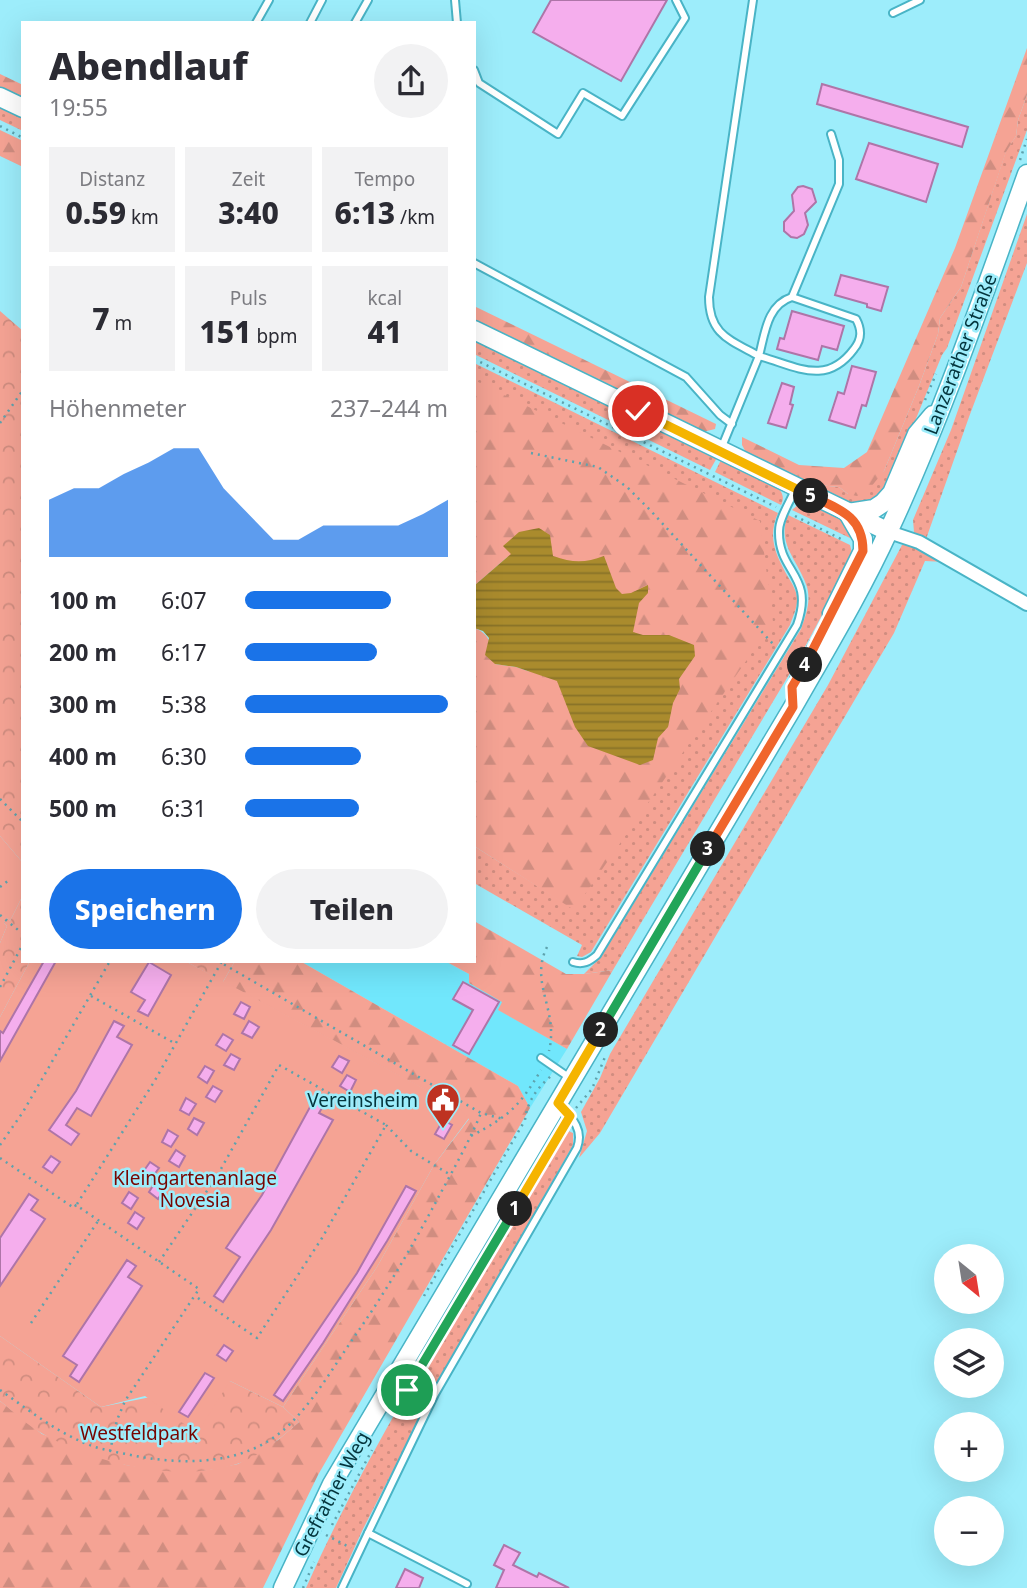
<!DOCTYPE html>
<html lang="de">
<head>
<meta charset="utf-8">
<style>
	body { margin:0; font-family:"Noto Sans",sans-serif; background:#f2f2f3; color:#2b2b33; height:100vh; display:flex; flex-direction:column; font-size:26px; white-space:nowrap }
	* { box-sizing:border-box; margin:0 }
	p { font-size:23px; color:#7c7c81 }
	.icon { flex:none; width:38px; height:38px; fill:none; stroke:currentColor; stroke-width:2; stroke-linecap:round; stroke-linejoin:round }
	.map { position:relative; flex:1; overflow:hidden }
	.sheet { position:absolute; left:21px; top:21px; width:455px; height:942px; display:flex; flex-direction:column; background:#fff; border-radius:0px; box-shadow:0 7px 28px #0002 }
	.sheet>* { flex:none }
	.needle { width:46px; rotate:150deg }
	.controls { position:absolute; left:934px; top:1244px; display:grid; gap:14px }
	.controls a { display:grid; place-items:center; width:70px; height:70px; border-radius:50%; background:#fff; box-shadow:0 7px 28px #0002; font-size:35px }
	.pin { position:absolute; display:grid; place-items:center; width:60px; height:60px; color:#fff; margin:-30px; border:4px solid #fff; border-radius:50%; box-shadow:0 2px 7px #0007 }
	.km { position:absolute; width:35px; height:35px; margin:-18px; border-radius:50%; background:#222; color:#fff; font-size:19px; line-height:35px; text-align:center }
	.round { display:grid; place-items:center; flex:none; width:74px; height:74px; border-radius:37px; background:#f2f2f3 }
	.head { display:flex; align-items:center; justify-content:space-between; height:119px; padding:0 28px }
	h1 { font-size:38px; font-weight:800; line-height:52px }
	.metrics { display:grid; grid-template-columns:repeat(3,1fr); gap:10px; height:119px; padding:7px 28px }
	.metrics div { display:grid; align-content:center; border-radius:0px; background:#f2f2f3; text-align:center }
	.metrics b { font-size:30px; font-weight:800 }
	.metrics small { font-size:19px; font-weight:400 }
	.metrics p { font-size:19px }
	.chart { height:196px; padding:14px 28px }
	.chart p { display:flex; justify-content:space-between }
	.chart svg { width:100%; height:126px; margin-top:7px; fill:#1a73e8; opacity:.7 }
	.action { display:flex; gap:14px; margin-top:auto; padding:14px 28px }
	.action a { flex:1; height:80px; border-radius:42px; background:#1a73e8; color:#fff; font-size:28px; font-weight:800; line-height:80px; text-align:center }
	.action a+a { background:#f2f2f3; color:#2b2b33 }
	ul { padding:0 28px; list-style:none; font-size:23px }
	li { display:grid; grid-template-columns:112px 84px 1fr; align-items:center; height:52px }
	li i { height:18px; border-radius:9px; background:#1a73e8 }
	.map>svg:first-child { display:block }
	.built { fill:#71e7fc }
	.grass { fill:url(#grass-dots) }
	.forest { fill:url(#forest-firs) }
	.park { fill:url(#park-crowns) }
	.garden { fill:#f5a394 }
	.water { fill:url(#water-rules) }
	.building { fill:#f5aeed; stroke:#ae75a8; stroke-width:2 }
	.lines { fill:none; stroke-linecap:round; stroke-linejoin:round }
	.lane-casing { stroke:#49b4c6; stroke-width:10 }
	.street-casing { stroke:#49b4c6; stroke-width:16 }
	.secondary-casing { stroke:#49b4c6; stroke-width:21 }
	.path { stroke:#5ea2ad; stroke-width:2.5; stroke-dasharray:2 5; stroke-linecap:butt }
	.lane { stroke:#fff; stroke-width:6 }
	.street { stroke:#fff; stroke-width:12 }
	.secondary { stroke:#fff; stroke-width:18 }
	.split-1-casing { stroke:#fff; stroke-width:14 }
	.split-2-casing { stroke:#fff; stroke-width:14 }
	.split-3-casing { stroke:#fff; stroke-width:14 }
	.split-4-casing { stroke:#fff; stroke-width:14 }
	.split-5-casing { stroke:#fff; stroke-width:14 }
	.split-6-casing { stroke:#fff; stroke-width:14 }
	.split-1 { stroke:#22a559; stroke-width:9 }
	.split-2 { stroke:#f5b400; stroke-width:9 }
	.split-3 { stroke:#22a559; stroke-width:9 }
	.split-4 { stroke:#f0652b; stroke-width:9 }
	.split-5 { stroke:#f0652b; stroke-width:9 }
	.split-6 { stroke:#f5b400; stroke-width:9 }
	.labels { text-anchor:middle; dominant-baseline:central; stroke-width:5; stroke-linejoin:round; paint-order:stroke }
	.street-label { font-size:19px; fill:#04353d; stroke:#9dedfb }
	.poi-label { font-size:19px; fill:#04353d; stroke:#9dedfb; text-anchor:end }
	.park-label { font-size:19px; fill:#780500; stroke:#9dedfb }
</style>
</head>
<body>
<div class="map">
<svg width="1027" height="1588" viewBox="0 0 1027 1588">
	<defs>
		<pattern id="grass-dots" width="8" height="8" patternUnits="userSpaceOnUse" patternTransform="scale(1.75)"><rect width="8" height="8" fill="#f5a394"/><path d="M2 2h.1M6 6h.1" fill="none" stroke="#d08d80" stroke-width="1.8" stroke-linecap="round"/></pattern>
		<pattern id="forest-firs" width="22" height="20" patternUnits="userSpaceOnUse" patternTransform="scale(1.75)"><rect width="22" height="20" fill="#f5a394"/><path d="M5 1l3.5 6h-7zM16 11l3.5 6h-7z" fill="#d08d80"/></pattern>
		<pattern id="park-crowns" width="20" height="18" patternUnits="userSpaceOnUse" patternTransform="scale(1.75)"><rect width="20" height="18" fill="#f5a394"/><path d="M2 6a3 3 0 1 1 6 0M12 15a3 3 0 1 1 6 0" fill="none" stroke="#d08d80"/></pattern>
		<pattern id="water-rules" width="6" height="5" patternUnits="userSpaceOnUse" patternTransform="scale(1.75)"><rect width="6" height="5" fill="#aa8b2d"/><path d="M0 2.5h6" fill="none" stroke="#887228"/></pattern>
	</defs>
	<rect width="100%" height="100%" fill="#9dedfb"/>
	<path class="built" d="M300 961H445L469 974 470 983 503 1002 499 1010 567 1049 530 1108 518 1086Z"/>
	<g class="grass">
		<path d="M1027 95V130L947 348 942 355 886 492C858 518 836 497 807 484L839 487 848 494 884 471 919 386 938 334 940 318 961 287 1006 151 1016 136 1018 120Z"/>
		<path d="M0 104 23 115V131L0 120Z"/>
		<path d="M1027 214V263L969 417 925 542 914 532 913 520 951 430Z"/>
		<path d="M474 337 718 456 710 470 474 354Z"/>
		<path d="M474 363 778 513C767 538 776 555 788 577 792 583 796 590 797 597 798 607 793 616 790 625L591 952 582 957 577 956 582 945 474 883V846L574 909 474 380Z"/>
		<path d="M722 458 776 485C782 492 785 497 781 505L715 472Z"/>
		<path d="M800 503C819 503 842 516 854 531L850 538 792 510Z"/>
		<path d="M788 515 850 545 853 557 799 658 613 970 584 974 601 957 801 629C806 615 811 602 807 587 799 561 776 544 788 515Z"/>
		<path d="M911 544 945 562 925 561 894 633 600 1133 579 1158 587 1131 581 1112 600 1078 610 1054 828 685 902 545Z"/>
		<path d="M566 1130 573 1133V1145L433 1392 363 1529 336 1588H306C377 1428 476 1280 566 1130Z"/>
	</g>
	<g class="forest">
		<path d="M1027 48V95L1018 120 1016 136 1006 152 961 287 940 318 938 334 919 386 884 471 870 488 857 496 848 494 839 487 807 484 749 458 742 445V437L799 465 844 468 867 452 955 248Z"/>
		<path d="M0 74 23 85V100L0 89Z"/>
		<path d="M0 130 23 141V167L0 156Z"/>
		<path d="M474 306 716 424 715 429 703 432 474 323Z"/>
		<path d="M474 380 760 521 773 622 574 910 474 846V628C492 634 491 648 495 664L516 667 557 681 575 727 653 759 658 738 668 727 673 703 680 689 679 679 695 656 669 635H643L632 631 639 603 647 585 631 593 622 594 616 589 604 556C585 564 572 563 553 556L550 535 539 528 519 532 504 546 511 554 474 586Z"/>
		<path d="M474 921 566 974H584L613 970 567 1049 498 1010 502 1002 469 983V974L445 961H474Z"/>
		<path d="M235 961H300L518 1086 530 1108 318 1475 263 1588H0V1401L42 1434 126 1465 170 1471 208 1470 238 1464 278 1440 299 1422 283 1407 377 1267 434 1165 469 1119 454 1105 223 982Z"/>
	</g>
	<g class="park">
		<path d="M0 311 23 331V863L0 836Z"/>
		<path d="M23 895V961H30L0 1017V943L7 926 4 923 7 918 10 921Z"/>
		<path d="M185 961H235L223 982Z"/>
		<path d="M0 1336 101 1407 230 1381 283 1407 299 1422C282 1437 260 1456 237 1464 179 1483 95 1464 43 1434 28 1426 14 1412 0 1401Z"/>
	</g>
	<g class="garden">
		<path d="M0 836 23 863V895L10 921 7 918 4 923 7 926 0 943Z"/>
		<path d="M30 961H185L455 1105 469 1118 434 1165 377 1267 283 1407 230 1381 197 1433 145 1396 101 1407 0 1336V1017Z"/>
	</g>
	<path class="water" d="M539 528 550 535 553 556C573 563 585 563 604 556L616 588 622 594 631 593 648 585V593L639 603 633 632 643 635H669L694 645 695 656 679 679 680 689 673 703 668 727 658 738 653 760 640 765 588 746 575 727 557 681 516 667 495 664 485 655 489 638 483 631 474 628 475 585 511 554 503 546 519 532Z"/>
	<g class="building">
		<path d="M551 0H667L621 81 533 32Z"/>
		<path d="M822 84 968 127 962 147 817 104Z"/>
		<path d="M869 143 938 164 926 202 856 179Z"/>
		<path d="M803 186 812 189 816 202 805 213 808 225 804 234 797 238 791 237 784 231V222L794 211 792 195 798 187Z"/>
		<path d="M841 275 888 287 881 311 867 307V304L835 295Z"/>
		<path d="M792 311 844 326 837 350 822 346 818 360 777 349 780 338 784 339Z"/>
		<path d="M852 366 876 372 866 406 862 405 855 428 829 420 838 392 844 394Z"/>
		<path d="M782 383 794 387 790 404 793 405 786 428 768 423Z"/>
		<path d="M44 961H56L0 1061V1031L3 1033Z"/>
		<path d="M149 962 171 975 148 1016 138 1011 145 1000 131 992Z"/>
		<path d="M463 982 499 1002 469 1054 453 1045 473 1010 453 999Z"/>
		<path d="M241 1002 250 1007 244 1019 234 1014Z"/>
		<path d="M114 1021 124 1026 117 1037 132 1045 91 1116 77 1108 66 1125 79 1134 71 1145 49 1130 76 1091Z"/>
		<path d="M249 1021 259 1027 252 1038 242 1033Z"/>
		<path d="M223 1034 233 1040 226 1051 216 1045Z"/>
		<path d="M231 1054 240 1059 234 1070 224 1065Z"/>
		<path d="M339 1056 349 1061 342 1073 332 1067Z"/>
		<path d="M205 1066 214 1071 207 1083 198 1077Z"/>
		<path d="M347 1075 356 1080 350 1092 340 1086Z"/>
		<path d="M213 1086 222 1091 215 1102 206 1097Z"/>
		<path d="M316 1096 326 1101 319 1113 333 1120 271 1230 223 1302 214 1296 240 1257 226 1248 262 1195Z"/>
		<path d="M186 1098 196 1104 189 1115 180 1110Z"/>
		<path d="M194 1118 204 1123 197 1135 188 1129Z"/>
		<path d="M443 1120 452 1125 444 1139 435 1134Z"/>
		<path d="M168 1130 178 1136 171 1147 162 1142Z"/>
		<path d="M176 1150 185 1156 179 1167 169 1161Z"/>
		<path d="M51 1156 60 1162 52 1173 43 1167Z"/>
		<path d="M150 1162 159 1168 151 1179 143 1172Z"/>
		<path d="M156 1181 165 1188 158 1199 149 1192Z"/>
		<path d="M406 1186 416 1191 387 1241 323 1343 283 1401 274 1395 357 1273Z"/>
		<path d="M129 1192 138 1198 131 1209 122 1203Z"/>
		<path d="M29 1194 38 1200 31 1210 45 1219 0 1286V1238Z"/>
		<path d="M135 1212 144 1218 137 1229 128 1223Z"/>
		<path d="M127 1260 136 1266 128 1277 142 1286 79 1382 70 1376 77 1365 63 1356Z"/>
		<path d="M224 1345 233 1351 226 1361 217 1355Z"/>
		<path d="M205 1373 214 1378 188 1417 179 1412Z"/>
		<path d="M504 1545 520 1553 513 1565 537 1577 539 1573 569 1588H496L504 1570 494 1565Z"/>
		<path d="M405 1569 423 1578 419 1588H396Z"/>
	</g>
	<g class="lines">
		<g class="lane-casing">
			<g id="lane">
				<path d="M455 0 457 23"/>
				<path d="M893 13 920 0"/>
				<path d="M256 23 269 0"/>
				<path d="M310 23 322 0"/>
				<path d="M355 23 368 0"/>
				<path d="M474 70 479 83 558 134 583 93 622 116 685 18 676 0"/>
				<path d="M474 263 686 377 720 415 732 424"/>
				<path d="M792 297 839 184V160L831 134"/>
				<path d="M721 449 759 356C796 366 826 387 854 349 862 339 862 330 856 319L792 297C767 305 765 333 759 356 730 340 709 335 709 297L753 0"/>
				<path d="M573 962C583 965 589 962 597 955L797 625C815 575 778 573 779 531 779 518 790 502 795 490"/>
				<path d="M541 1058 570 1078"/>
				<path d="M467 1584 368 1533 435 1394 577 1148C584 1129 572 1118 559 1104"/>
				<path d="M342 1588 368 1533"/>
			</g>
		</g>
		<g class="street-casing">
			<path id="street" d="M889 532 919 542 1027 604"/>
		</g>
		<g class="secondary-casing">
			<g id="secondary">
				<path d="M0 97 23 108"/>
				<path d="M474 330 889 532"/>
				<path d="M848 513 874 509 883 503 892 493 917 434 933 415"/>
				<path d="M832 614 863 551V539L848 513"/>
				<path d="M283 1588 332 1484 793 707C826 649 861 591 889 530 943 414 984 293 1027 174"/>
			</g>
		</g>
		<g class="path">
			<path d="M0 126 23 138"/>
			<path d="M1020 160 1027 139"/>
			<path d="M474 359 776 507"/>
			<path d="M925 400 936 374"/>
			<path d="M0 423 23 390"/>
			<path d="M531 453 598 467 627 487 651 511 773 644"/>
			<path d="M795 516 845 541"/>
			<path d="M790 678 821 622"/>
			<path d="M0 799 23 822"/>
			<path d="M0 887 9 880"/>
			<path d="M0 915 23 934"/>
			<path d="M547 947C529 983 559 1010 549 1051"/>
			<path d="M218 961 481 1113 503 1119"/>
			<path d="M0 987 23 944"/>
			<path d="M91 996 176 1044"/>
			<path d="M576 1108 592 1089 605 1057"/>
			<path d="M386 1125 411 1151 449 1174"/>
			<path d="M471 1136C509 1116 519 1107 541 1070"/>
			<path d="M0 1145 23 1112 110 961"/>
			<path d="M0 1158 74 1208 76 1205 199 1289 125 1401 117 1420 110 1451"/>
			<path d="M77 1204 154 1082 222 961"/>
			<path d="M159 1262 217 1176 279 1065 386 1125 322 1238 257 1338 195 1296"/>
			<path d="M424 1296 525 1120C527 1102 537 1088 551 1076"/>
			<path d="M31 1323 98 1221"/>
			<path d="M0 1390C26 1408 51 1428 80 1441 94 1448 110 1451 126 1454 181 1466 247 1467 290 1424 317 1397 337 1361 359 1330 388 1288 414 1243 438 1198 453 1170 469 1142 481 1113"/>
			<path d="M332 1525 372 1450"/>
			<path d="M326 1535 351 1548"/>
			<path d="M303 1588 314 1562"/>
		</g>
		<use href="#lane" class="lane"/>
		<use href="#street" class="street"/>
		<use href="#secondary" class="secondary"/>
	</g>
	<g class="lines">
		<g class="split-1-casing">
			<path id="split-1" d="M407 1390 515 1209"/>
		</g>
		<g class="split-2-casing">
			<path id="split-2" d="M515 1209 570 1116 558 1103 601 1030"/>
		</g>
		<g class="split-3-casing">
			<path id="split-3" d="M601 1030 708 849"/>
		</g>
		<g class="split-4-casing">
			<path id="split-4" d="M708 849 793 707 792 687 805 665"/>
		</g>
		<g class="split-5-casing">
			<path id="split-5" d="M805 665 863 551C863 516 839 509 811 496"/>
		</g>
		<g class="split-6-casing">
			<path id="split-6" d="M638 411 811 496"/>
		</g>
		<use href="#split-1" class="split-1"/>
		<use href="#split-2" class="split-2"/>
		<use href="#split-3" class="split-3"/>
		<use href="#split-4" class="split-4"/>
		<use href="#split-5" class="split-5"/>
		<use href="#split-6" class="split-6"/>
	</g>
	<defs>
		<g id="civic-pin" transform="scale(1.75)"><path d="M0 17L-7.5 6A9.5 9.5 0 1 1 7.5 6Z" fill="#be3221" stroke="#9dedfb"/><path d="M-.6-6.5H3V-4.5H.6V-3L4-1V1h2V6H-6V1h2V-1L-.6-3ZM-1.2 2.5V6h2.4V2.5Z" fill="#fff"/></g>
	</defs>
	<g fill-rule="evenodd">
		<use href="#civic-pin" x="443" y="1100"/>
	</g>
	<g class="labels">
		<g class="street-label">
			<text transform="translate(960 354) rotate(-69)">Lanzerather Straße</text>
			<text transform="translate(331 1494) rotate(-62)">Grefrather Weg</text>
		</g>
		<g class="poi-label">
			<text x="418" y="1100">Vereinsheim</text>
		</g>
		<g class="park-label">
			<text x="195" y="1178">Kleingartenanlage<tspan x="195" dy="22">Novesia</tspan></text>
			<text x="139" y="1433">Westfeldpark</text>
		</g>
	</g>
</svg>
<div class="controls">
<a><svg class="needle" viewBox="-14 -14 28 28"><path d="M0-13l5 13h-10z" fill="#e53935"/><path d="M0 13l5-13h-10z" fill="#7c7c81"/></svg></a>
<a><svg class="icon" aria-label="layers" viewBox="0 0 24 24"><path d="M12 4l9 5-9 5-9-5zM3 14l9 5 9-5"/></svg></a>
<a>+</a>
<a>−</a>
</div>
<div class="pin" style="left:407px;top:1390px;background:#1e9e55"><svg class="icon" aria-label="arrive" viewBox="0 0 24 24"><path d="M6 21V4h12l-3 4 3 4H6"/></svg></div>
<div class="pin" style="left:638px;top:411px;background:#d93025"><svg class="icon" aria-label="check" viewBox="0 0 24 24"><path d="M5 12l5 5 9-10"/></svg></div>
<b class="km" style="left:515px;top:1209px">1</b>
<b class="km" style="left:601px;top:1030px">2</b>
<b class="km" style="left:708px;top:849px">3</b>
<b class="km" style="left:805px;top:665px">4</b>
<b class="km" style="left:811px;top:496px">5</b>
<section class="sheet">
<div class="head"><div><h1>Abendlauf</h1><p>19:55</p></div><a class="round"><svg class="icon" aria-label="share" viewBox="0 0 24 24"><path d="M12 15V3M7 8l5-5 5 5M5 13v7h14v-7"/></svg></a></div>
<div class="metrics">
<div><p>Distanz</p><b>0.59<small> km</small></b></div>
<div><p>Zeit</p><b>3:40</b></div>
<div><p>Tempo</p><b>6:13<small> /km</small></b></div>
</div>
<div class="metrics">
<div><b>7<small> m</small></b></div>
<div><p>Puls</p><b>151<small> bpm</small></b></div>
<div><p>kcal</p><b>41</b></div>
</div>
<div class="chart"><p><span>Höhenmeter</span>237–244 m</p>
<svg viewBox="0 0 160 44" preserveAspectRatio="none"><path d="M0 44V24L10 20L20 20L30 15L40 11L50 6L60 6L70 20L80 29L90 38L100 38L110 33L120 33L130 33L140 33L150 29L160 24V44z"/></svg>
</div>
<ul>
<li><b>100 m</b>6:07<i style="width:72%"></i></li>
<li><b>200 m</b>6:17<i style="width:65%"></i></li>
<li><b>300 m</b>5:38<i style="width:100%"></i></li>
<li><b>400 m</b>6:30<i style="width:57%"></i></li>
<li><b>500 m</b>6:31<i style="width:56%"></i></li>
</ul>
<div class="action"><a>Speichern</a><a>Teilen</a></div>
</section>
</div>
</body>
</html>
